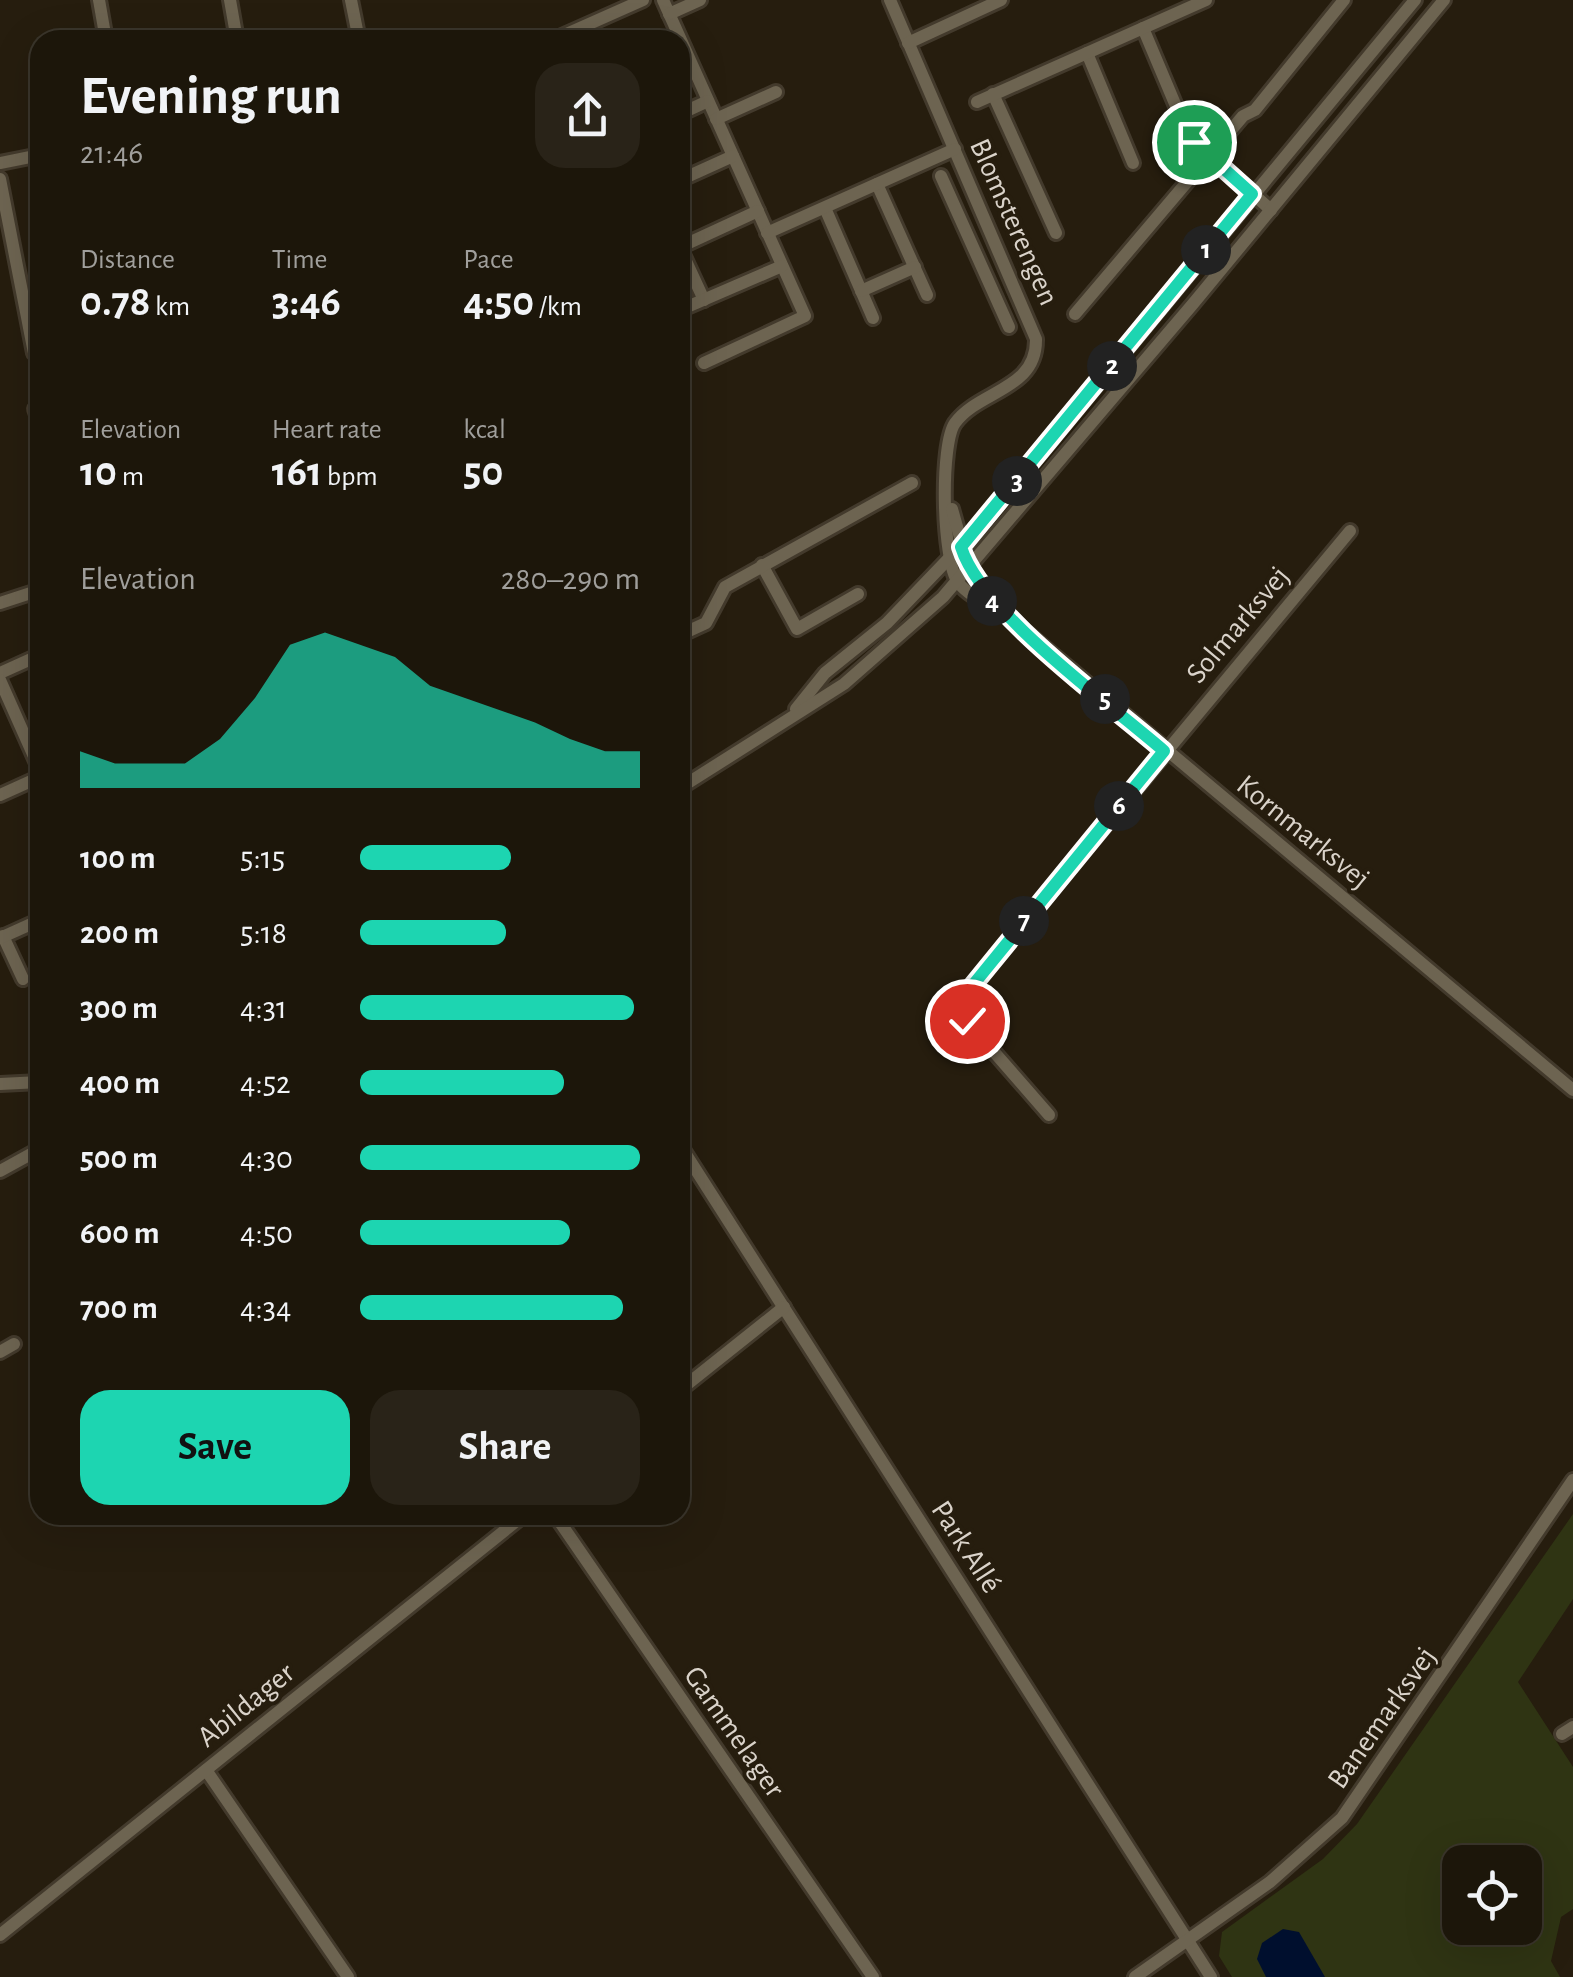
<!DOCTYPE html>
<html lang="en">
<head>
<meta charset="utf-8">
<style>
	body { margin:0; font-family:"Alegreya Sans",sans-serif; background:#292318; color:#f1f3f6; height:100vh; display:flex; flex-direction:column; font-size:38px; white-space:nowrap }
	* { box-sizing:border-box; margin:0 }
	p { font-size:32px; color:#a09f9c }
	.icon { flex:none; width:55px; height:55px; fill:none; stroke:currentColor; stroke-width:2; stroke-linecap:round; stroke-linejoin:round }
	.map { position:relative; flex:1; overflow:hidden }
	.details { position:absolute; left:30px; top:30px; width:660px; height:1495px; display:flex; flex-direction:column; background:#1c160a; border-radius:30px; box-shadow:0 10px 40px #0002,0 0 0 2px #3a352b }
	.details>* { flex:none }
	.tools { position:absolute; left:1442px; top:1845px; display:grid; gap:20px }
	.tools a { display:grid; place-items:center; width:100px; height:100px; border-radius:20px; background:#1c160a; box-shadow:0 10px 40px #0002,0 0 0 2px #3a352b; font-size:50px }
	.pin { position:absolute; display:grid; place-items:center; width:85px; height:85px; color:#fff; margin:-42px; border:5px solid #fff; border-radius:50%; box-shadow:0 2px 10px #0007 }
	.km { position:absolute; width:50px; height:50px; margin:-25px; border-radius:50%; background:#222; color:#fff; font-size:28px; line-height:50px; text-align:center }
	.round { display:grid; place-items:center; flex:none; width:105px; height:105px; border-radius:30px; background:#292318 }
	.head { display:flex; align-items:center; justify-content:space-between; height:170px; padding:0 50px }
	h1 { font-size:55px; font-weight:700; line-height:75px }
	.figures { display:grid; grid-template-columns:repeat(3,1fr); gap:15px; height:170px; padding:10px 50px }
	.figures div { display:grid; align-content:center }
	.figures b { font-size:42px; font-weight:700 }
	.figures small { font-size:28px; font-weight:400 }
	.figures p { font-size:28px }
	.chart { height:280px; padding:20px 50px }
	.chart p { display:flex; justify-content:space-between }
	.chart svg { width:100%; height:180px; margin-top:10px; fill:#1dd5b1; opacity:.7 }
	.primary-button { display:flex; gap:20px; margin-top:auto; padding:20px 50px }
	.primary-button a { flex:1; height:115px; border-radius:30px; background:#1dd5b1; color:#111; font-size:40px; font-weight:700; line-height:115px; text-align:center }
	.primary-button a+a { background:#292318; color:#f1f3f6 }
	ul { padding:0 50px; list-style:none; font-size:32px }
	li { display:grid; grid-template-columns:160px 120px 1fr; align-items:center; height:75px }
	li i { height:25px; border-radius:12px; background:#1dd5b1 }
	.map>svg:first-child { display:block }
	.green { fill:#2f3413; fill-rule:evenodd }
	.water { fill:#000f2e }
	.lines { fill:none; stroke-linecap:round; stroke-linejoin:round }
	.minor-casing { stroke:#433a2c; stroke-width:18 }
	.minor { stroke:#6d6451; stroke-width:12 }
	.route-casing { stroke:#fff; stroke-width:20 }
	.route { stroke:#1dd5b1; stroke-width:12 }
	.labels { text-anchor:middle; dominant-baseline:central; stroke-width:8; stroke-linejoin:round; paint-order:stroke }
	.street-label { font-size:30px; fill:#dad3ca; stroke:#261d0e }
</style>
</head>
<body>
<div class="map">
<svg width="1573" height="1977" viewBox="0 0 1573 1977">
	<rect width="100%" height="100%" fill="#261d0e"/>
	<path class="green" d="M1573 1514V1599L1518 1682 1573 1767V1909L1561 1917 1551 1961 1560 1977H1232L1219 1956 1222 1932 1323 1859 1357 1824ZM1460 1862H1525V1928H1460Z"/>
	<path class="water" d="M1283 1929 1299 1932 1325 1977H1266L1257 1959 1262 1943Z"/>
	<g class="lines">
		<g class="minor-casing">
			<g id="minor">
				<path d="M99 0 106 40"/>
				<path d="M230 0 237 40"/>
				<path d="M351 0 359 40"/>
				<path d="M663 0 805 316 704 363"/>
				<path d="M890 0 1036 339C1037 390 979 390 955 423 940 444 942 560 958 582 968 596 988 604 1002 612L1573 1090"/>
				<path d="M669 14 700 0"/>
				<path d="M1143 28 1189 137 1271 210"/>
				<path d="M553 40 643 0"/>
				<path d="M908 43 1001 0"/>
				<path d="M1087 53 1133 163"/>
				<path d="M993 94 1056 233"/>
				<path d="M977 102 1206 0"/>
				<path d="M680 114 708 101"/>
				<path d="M716 119 776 92"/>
				<path d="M0 163 40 155"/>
				<path d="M941 176 1009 327"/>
				<path d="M0 179 34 353"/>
				<path d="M680 180 733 156"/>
				<path d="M877 184 927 295"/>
				<path d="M825 208 873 318"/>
				<path d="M767 233 955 149"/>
				<path d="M680 247 758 211"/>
				<path d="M680 248 704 300"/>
				<path d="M861 291 915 267"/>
				<path d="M680 310 782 266"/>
				<path d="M1075 314 1243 116 1255 110 1344 0"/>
				<path d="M35 409 40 424"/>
				<path d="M952 509 969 569 994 603"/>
				<path d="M762 565 797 629 858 594"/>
				<path d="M0 603 40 590"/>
				<path d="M680 635 706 623 725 587 912 483"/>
				<path d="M0 673 40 655"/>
				<path d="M0 680 40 770"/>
				<path d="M796 709 825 673 887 623 978 528 1415 0"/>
				<path d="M680 788 844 684 943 597 1192 305 1444 0"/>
				<path d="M0 795 40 777"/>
				<path d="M3 936 23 979"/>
				<path d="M0 938 40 920"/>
				<path d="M0 1084 40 1082"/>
				<path d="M1049 1115 967 1021 964 995 1350 531"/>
				<path d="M680 1145 1211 1977"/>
				<path d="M0 1171 40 1149"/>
				<path d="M0 1352 14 1344"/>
				<path d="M680 1390 784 1307"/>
				<path d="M555 1515 873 1977"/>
				<path d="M1562 1734 1573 1727"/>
				<path d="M206 1770 348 1977"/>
				<path d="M0 1935 524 1515"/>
				<path d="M1135 1977 1270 1882 1342 1818 1573 1480"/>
			</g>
		</g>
		<use href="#minor" class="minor"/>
	</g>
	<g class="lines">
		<g class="route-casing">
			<path id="route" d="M967 1021 964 996 1164 751C1109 703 981 612 961 547L1252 194 1194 142"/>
		</g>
		<use href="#route" class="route"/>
	</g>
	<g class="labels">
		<g class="street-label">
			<text transform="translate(1014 222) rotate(66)">Blomsterengen</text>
			<text transform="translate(1238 625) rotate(-50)">Solmarksvej</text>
			<text transform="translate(1303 832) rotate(39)">Kornmarksvej</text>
			<text transform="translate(966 1547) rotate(57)">Park Allé</text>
			<text transform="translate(246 1705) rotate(-39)">Abildager</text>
			<text transform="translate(1382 1718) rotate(-55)">Banemarksvej</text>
			<text transform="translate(734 1732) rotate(55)">Gammelager</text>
		</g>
	</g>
</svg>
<div class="tools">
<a><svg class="icon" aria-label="locate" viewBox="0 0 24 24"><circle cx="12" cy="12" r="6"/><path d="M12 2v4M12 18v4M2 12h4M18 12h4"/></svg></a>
</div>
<div class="pin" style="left:1194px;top:142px;background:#1e9e55"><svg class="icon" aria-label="arrive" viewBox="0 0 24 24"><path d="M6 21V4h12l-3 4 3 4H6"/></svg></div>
<div class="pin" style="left:967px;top:1021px;background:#d93025"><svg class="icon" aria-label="check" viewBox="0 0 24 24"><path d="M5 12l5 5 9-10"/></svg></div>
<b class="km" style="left:1206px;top:250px">1</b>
<b class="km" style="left:1112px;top:366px">2</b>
<b class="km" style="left:1017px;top:481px">3</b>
<b class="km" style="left:992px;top:601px">4</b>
<b class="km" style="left:1105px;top:699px">5</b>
<b class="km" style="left:1119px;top:806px">6</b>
<b class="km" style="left:1024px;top:921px">7</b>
<section class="details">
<div class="head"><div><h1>Evening run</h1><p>21:46</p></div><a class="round"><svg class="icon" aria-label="share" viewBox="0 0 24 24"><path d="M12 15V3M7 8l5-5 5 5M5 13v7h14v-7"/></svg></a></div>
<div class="figures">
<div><p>Distance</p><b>0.78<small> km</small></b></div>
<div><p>Time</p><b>3:46</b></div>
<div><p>Pace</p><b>4:50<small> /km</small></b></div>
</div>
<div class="figures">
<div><p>Elevation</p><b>10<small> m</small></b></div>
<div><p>Heart rate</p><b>161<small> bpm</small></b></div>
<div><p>kcal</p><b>50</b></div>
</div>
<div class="chart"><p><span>Elevation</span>280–290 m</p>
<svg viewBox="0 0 160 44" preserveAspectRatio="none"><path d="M0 44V35L10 38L20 38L30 38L40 32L50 22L60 9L70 6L80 9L90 12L100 19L110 22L120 25L130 28L140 32L150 35L160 35V44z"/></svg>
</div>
<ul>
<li><b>100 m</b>5:15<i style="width:54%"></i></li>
<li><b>200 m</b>5:18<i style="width:52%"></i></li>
<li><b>300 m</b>4:31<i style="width:98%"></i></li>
<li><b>400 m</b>4:52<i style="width:73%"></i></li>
<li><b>500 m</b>4:30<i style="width:100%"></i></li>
<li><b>600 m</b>4:50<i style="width:75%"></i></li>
<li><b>700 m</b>4:34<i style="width:94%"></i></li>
</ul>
<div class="primary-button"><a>Save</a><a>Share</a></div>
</section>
</div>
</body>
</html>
